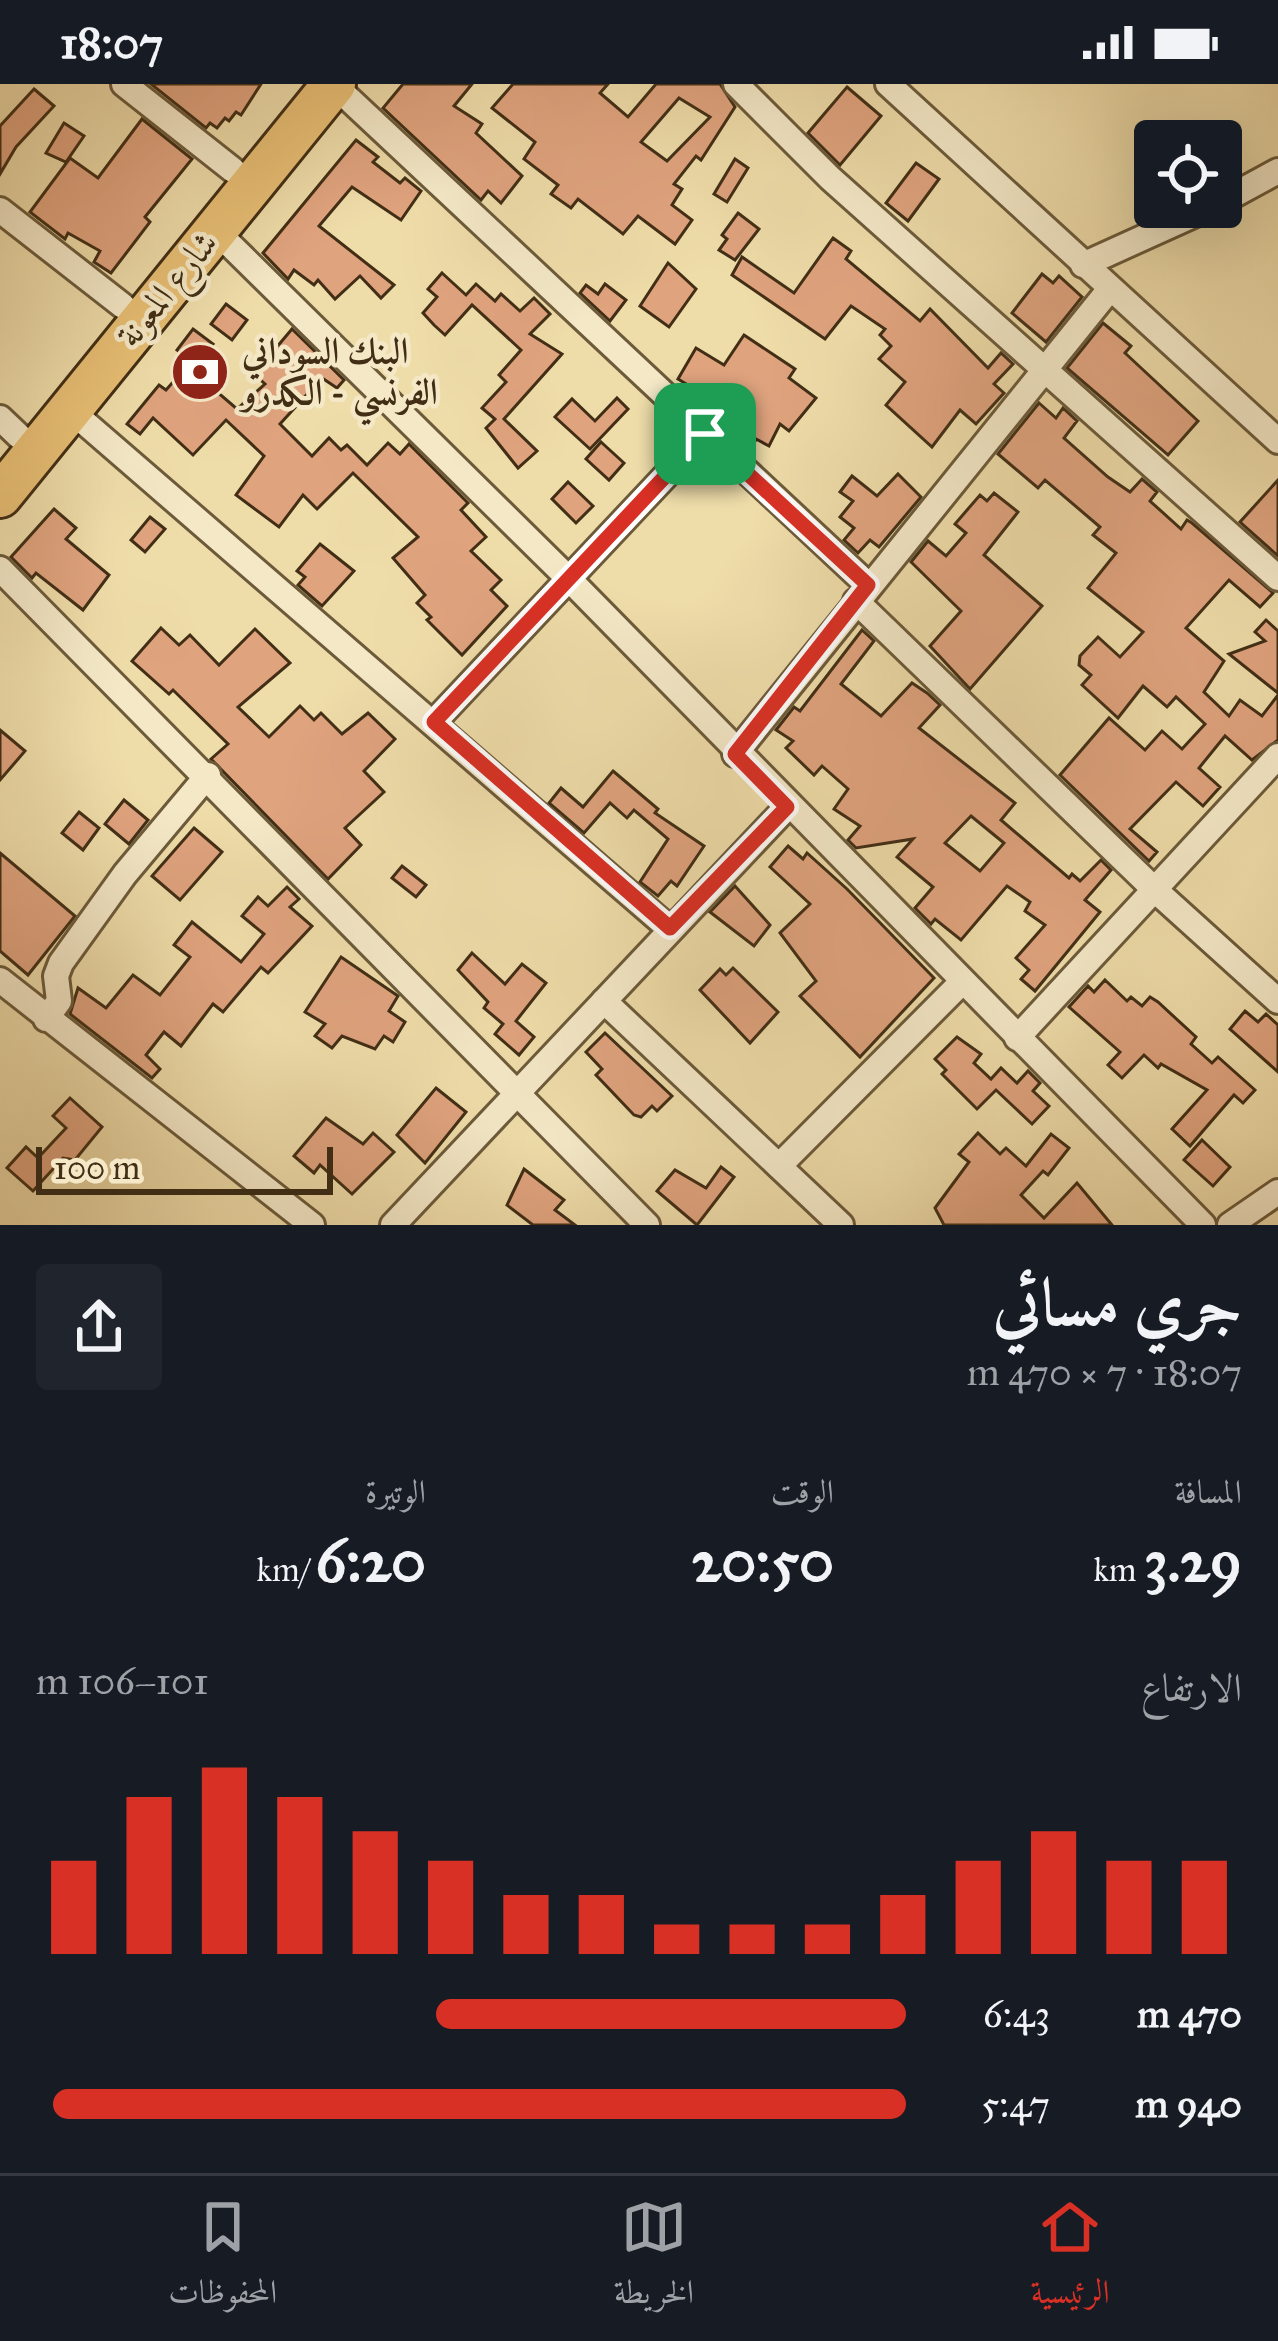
<!DOCTYPE html>
<html lang="ar">
<head>
<meta charset="utf-8">
<style>
	body { margin:0; font-family:"IM FELL Great Primer",Amiri,serif; background:#20242c; color:#f1f3f6; direction:rtl; height:100vh; display:flex; flex-direction:column; font-size:45px; white-space:nowrap }
	* { box-sizing:border-box; margin:0 }
	p { font-size:39px; color:#9ea1a6 }
	.icon { flex:none; width:66px; height:66px; fill:none; stroke:currentColor; stroke-width:2; stroke-linecap:round; stroke-linejoin:round }
	.map { position:relative; height:1141px; overflow:hidden; direction:ltr }
	.drawer { display:flex; flex-direction:column; background:#171b24; flex:1 }
	.drawer>* { flex:none }
	.tools { position:absolute; left:1134px; top:36px; display:grid; gap:24px }
	.tools a { display:grid; place-items:center; width:108px; height:108px; border-radius:12px; background:#171b24; box-shadow:0 12px 48px #0002; font-size:60px }
	.scale { position:absolute; left:36px; bottom:30px; width:297px; box-sizing:border-box; padding-left:12px; border:6px solid #412e15; border-top:0; font-size:33px; line-height:42px; white-space:nowrap; color:#412e15; -webkit-text-stroke:9px #f4e8c7; paint-order:stroke }
	.pin { position:absolute; display:grid; place-items:center; width:102px; height:102px; color:#fff; margin:-51px; border-radius:24px; box-shadow:0 6px 18px #0006 }
	.round { display:grid; place-items:center; flex:none; width:126px; height:126px; border-radius:12px; background:#20242c }
	.overview { display:flex; align-items:center; justify-content:space-between; height:204px; padding:0 36px }
	h1 { font-size:66px; font-weight:800; line-height:90px }
	.figures { display:grid; grid-template-columns:repeat(3,1fr); gap:18px; height:204px; padding:12px 36px }
	.figures div { display:grid; align-content:center }
	.figures b { font-size:60px; font-weight:800 }
	.figures small { font-size:33px; font-weight:400 }
	.figures p { font-size:33px }
	.chart { height:336px; padding:24px 36px }
	.chart p { display:flex; justify-content:space-between }
	.chart svg { width:100%; height:216px; margin-top:12px; stroke:#d93025; stroke-width:6 }
	ul { padding:0 36px; list-style:none; font-size:39px }
	li { display:grid; grid-template-columns:192px 144px 1fr; align-items:center; height:90px }
	li i { height:30px; border-radius:15px; background:#d93025 }
	.status { display:flex; justify-content:space-between; align-items:center; height:84px; padding:0 60px; background:#171b24; direction:ltr }
	.status svg { height:33px; fill:currentColor }
	.dock { display:flex; justify-content:space-around; align-items:center; height:168px; border-top:3px solid #363941; background:#171b24; font-size:33px; color:#9ea1a6 }
	.dock a { display:grid; justify-items:center; gap:6px }
	.dock .current { color:#d93025 }
	.map>svg:first-child { display:block }
	.building { fill:#dfa37e; stroke:#412e15; stroke-width:3; fill-rule:evenodd }
	.lines { fill:none; stroke-linecap:round; stroke-linejoin:round }
	.street-casing { stroke:#6c5a3a; stroke-width:30 }
	.highway-casing { stroke:#412e15; stroke-width:48 }
	.street { stroke:#f4e8c7; stroke-width:24 }
	.highway { stroke:#e7be74; stroke-width:42 }
	.route-casing { stroke:#fff; stroke-width:24 }
	.route { stroke:#d93025; stroke-width:15 }
	.labels { text-anchor:middle; dominant-baseline:central; stroke-width:9; stroke-linejoin:round; paint-order:stroke }
	.street-label { font-size:36px; fill:#412e15; stroke:#f4e8c7 }
	.poi-label { font-size:36px; font-weight:bold; fill:#412e15; stroke:#f4e8c7; text-anchor:start }
</style>
</head>
<body>
<div class="status"><b>18:07</b><svg viewBox="0 0 49 12"><path d="M0 12V9h3v3zM5 12V6h3v6zM10 12V3h3v9zM15 12V0h3v12zM26 1h20v11H26zM47 4h2v5h-2z"/></svg></div>
<div class="map">
<svg width="1278" height="1141" viewBox="0 0 1278 1141">
	<rect width="100%" height="100%" fill="#eedca9"/>
	<filter id="stains"><feTurbulence type="fractalNoise" baseFrequency=".00167" numOctaves="4"/><feColorMatrix values="0 0 0 0 .2 0 0 0 0 .09 0 0 0 0 .02 0 0 0 .5 -.17"/></filter>
	<radialGradient id="worn" r=".72"><stop offset=".6" stop-color="#630" stop-opacity="0"/><stop offset="1" stop-color="#630" stop-opacity=".3"/></radialGradient>
	<g class="building">
		<path d="M151 0H261L241 31 236 28 229 37 225 34 217 44 210 39 206 44Z"/>
		<path d="M403 0H472L454 22 482 40 476 49 522 92 501 119 488 107 481 116 383 24Z"/>
		<path d="M513 0H608L600 9 628 33 656 0H720L735 23 701 76 696 72 674 100 682 105 672 121 692 136 675 160 638 132 623 150 578 115 571 124 551 110 558 101 524 75 535 58 492 24ZM679 14 710 33 667 77 641 58Z"/>
		<path d="M847 3 881 32 840 81 808 49Z"/>
		<path d="M34 5 54 22 16 63 0 90V42Z"/>
		<path d="M142 35 192 75 145 133 150 138 111 189 94 178 100 167 68 149 65 155 30 128 70 74 98 94Z"/>
		<path d="M64 39 84 52 66 78 46 69Z"/>
		<path d="M356 56 378 73 373 78 400 99 405 94 421 107 401 136 352 103 319 142 394 201 381 214 360 192 335 215 318 196 314 201 294 186 288 195 263 169Z"/>
		<path d="M735 75 748 84 727 118 714 110Z"/>
		<path d="M916 79 939 95 908 137 886 119Z"/>
		<path d="M738 129 759 145 735 176 719 166 727 155 722 151Z"/>
		<path d="M833 154 851 167 846 175 920 237 930 225 988 284 1001 269 1013 280 994 300 1004 309 976 340 960 326 932 363 886 321 905 298 879 275 891 262 880 251 885 245 851 222 825 255 732 191 742 173 794 209Z"/>
		<path d="M668 179 696 205 669 243 640 222Z"/>
		<path d="M442 189 466 211 476 200 495 217 501 210 520 227 534 214 550 230 530 250 562 270 504 335 537 367 518 384 486 344 495 335 482 324 506 298 499 291 521 266 472 221 445 251 434 241 423 229 437 213 428 205Z"/>
		<path d="M1042 190 1053 199 1059 192 1082 213 1046 258 1012 229Z"/>
		<path d="M605 200 626 216 610 237 580 209 586 201 598 210Z"/>
		<path d="M226 220 247 236 232 256 211 240Z"/>
		<path d="M1103 239 1131 262 1125 269 1198 337 1168 371 1067 284Z"/>
		<path d="M193 245 213 260 196 281 177 266Z"/>
		<path d="M292 245 344 296 337 304 322 294 280 340 312 372 329 354 341 366 347 361 367 381 388 359 400 370 409 360 468 419 461 426 486 453 471 467 501 496 491 506 507 522 462 571 427 536 431 533 417 519 425 511 393 474 418 453 353 389 317 425 303 411 279 443 236 411 264 372 226 336 193 371 153 334 140 350 127 340 159 301 166 306 187 282 237 325 265 300 254 290Z"/>
		<path d="M744 251 795 285 789 294 816 314 789 347 780 340 769 362 756 355 750 367 728 348 732 340 696 318 701 309 678 295 696 264 724 281Z"/>
		<path d="M617 314 628 325 590 365 555 333 572 315 595 337Z"/>
		<path d="M1039 319 1056 334 1063 324 1077 337 1064 354 1108 393 1130 408 1142 395 1157 408 1150 417 1181 445 1187 436 1192 439 1273 509 1260 523 1229 496 1186 544 1224 577 1204 608 1229 632 1240 616 1262 632 1278 611V656L1252 676 1225 652 1199 684 1220 703 1203 722 1176 698 1130 745 1157 768 1149 777 1060 691 1109 634 1145 666 1162 647 1182 665 1205 640 1176 613 1167 623 1143 602 1118 634 1082 601 1091 591 1079 581 1080 572 1098 553 1120 573 1143 548 1088 504 1116 469 1093 451 1100 443 1045 396 1038 404 998 370Z"/>
		<path d="M601 358 624 379 609 396 586 375Z"/>
		<path d="M898 390 921 413 879 463 870 456 858 469 844 456 854 444 840 433 853 417 840 408 852 392 877 412Z"/>
		<path d="M1278 396V472L1240 438Z"/>
		<path d="M568 398 593 422 576 439 552 415Z"/>
		<path d="M994 409 1018 428 984 471 1042 522 970 605 930 562 961 527 911 478 928 457 946 472 966 449 955 440 980 411 987 417Z"/>
		<path d="M54 425 76 444 66 455 109 491 83 526 36 489 32 494 11 473Z"/>
		<path d="M150 433 165 445 145 468 131 456Z"/>
		<path d="M320 460 354 487 322 522 298 501 305 493 297 487Z"/>
		<path d="M1266 536 1278 547V609L1229 570 1265 557 1255 548Z"/>
		<path d="M161 544 179 561 190 551 219 581 255 545 290 579 238 623 269 653 300 622 314 636 321 629 342 650 368 629 395 655 364 687 384 708 345 744 361 761 328 795 211 675 228 660 173 606 169 610 132 577Z"/>
		<path d="M862 546 874 557 841 600 881 632 912 599 927 609 940 621 919 644 1015 719 1001 736 1069 794 1072 790 1080 797 1101 776 1111 786 1085 816 1100 828 1035 907 1021 895 1029 886 1016 874 1045 841 1025 827 1030 818 1007 802 961 856 935 835 931 840 915 824 933 803 897 773 913 755 856 764 848 756 860 742 834 725 848 705 822 682 814 691 786 664 793 657 776 646 794 623 800 627ZM971 732 1004 759 980 787 945 759Z"/>
		<path d="M0 646 25 667 0 696Z"/>
		<path d="M613 687 658 725 655 729 704 762 677 802 671 797 658 812 640 798 668 755 634 726 627 734 610 719 584 749 549 719 561 704 583 723Z"/>
		<path d="M124 716 148 736 129 760 105 740Z"/>
		<path d="M79 728 99 744 83 766 62 749Z"/>
		<path d="M194 744 222 768 180 816 152 792Z"/>
		<path d="M788 762 803 775 807 769 847 805 934 894 860 973 800 912 816 897 780 849 810 820 770 783Z"/>
		<path d="M0 769 75 832 28 891 0 867Z"/>
		<path d="M402 782 426 801 416 813 392 794Z"/>
		<path d="M735 802 770 841 754 862 710 828Z"/>
		<path d="M287 803 299 815 290 823 312 842 268 889 261 883 223 928 213 920 181 962 164 948 146 971 160 985 152 994 70 930 78 904 106 924 133 891 160 911 190 873 174 861 192 838 241 878 264 850 242 832 258 813 268 822Z"/>
		<path d="M472 869 505 900 522 880 546 899 516 937 534 953 519 971 495 950 503 940 484 924 488 918 458 886Z"/>
		<path d="M341 873 398 912 389 927 405 938 393 958 384 952 375 965 342 952 332 964 315 952 325 940 305 928Z"/>
		<path d="M733 884 778 928 750 959 700 906 720 885 726 891Z"/>
		<path d="M1105 896 1127 917 1131 913 1142 922 1150 913 1158 918 1196 953 1191 960 1212 979 1218 973 1255 1006 1243 1019 1234 1011 1190 1062 1172 1045 1207 1006 1161 980 1158 984 1144 971 1122 994 1108 981 1120 968 1069 923 1088 902 1094 908Z"/>
		<path d="M1245 927 1258 938 1266 930 1278 941V988L1230 945Z"/>
		<path d="M605 949 672 1012 657 1027 652 1022 641 1033 634 1031 596 991 602 985 586 968Z"/>
		<path d="M957 953 981 970 974 979 991 995 1001 984 1017 999 1028 987 1040 999 1033 1007 1049 1022 1032 1040 996 1006 977 1025 942 990 946 986 935 975Z"/>
		<path d="M436 1004 466 1028 425 1079 397 1051Z"/>
		<path d="M70 1014 102 1043 75 1076 63 1074 33 1107 7 1084 26 1063 38 1074 66 1044 53 1032Z"/>
		<path d="M326 1034 363 1060 373 1049 394 1068 352 1110 320 1081 314 1089 294 1072Z"/>
		<path d="M978 1049 1000 1070 1006 1064 1026 1082 1051 1050 1069 1064 1048 1091 1043 1087 1021 1111 1044 1134 1077 1099 1112 1141H944L935 1124 969 1078 959 1070Z"/>
		<path d="M1202 1056 1230 1083 1213 1102 1184 1076Z"/>
		<path d="M721 1083 734 1093 697 1141 657 1107 675 1086 706 1104Z"/>
		<path d="M524 1085 564 1116 555 1126 575 1141H533L507 1121Z"/>
	</g>
	<g class="lines">
		<g class="street-casing">
			<g id="street">
				<path d="M124 0 233 86"/>
				<path d="M736 0 830 94 1278 494"/>
				<path d="M888 0 1278 357"/>
				<path d="M334 1 868 501"/>
				<path d="M1221 118 1278 87"/>
				<path d="M0 126 123 222"/>
				<path d="M215 146 569 495 1203 1141"/>
				<path d="M1083 181 1211 123"/>
				<path d="M69 325 670 845"/>
				<path d="M0 334 19 352"/>
				<path d="M0 485 647 1141"/>
				<path d="M856 517 1155 806 1278 917"/>
				<path d="M434 638 705 350"/>
				<path d="M735 670 1109 206"/>
				<path d="M0 896 312 1141"/>
				<path d="M604 917 841 1141"/>
				<path d="M46 935 59 917 56 892 61 879 125 790 208 691"/>
				<path d="M1017 954 1278 672"/>
				<path d="M779 1082 962 898"/>
				<path d="M393 1141 787 723"/>
				<path d="M1230 1141 1278 1108"/>
			</g>
		</g>
		<g class="highway-casing">
			<path id="highway" d="M0 412 334 0"/>
		</g>
		<use href="#street" class="street"/>
		<use href="#highway" class="highway"/>
	</g>
	<g class="lines">
		<g class="route-casing">
			<path id="route" d="M705 350 868 501 735 670 787 723 670 844 434 638Z"/>
		</g>
		<use href="#route" class="route"/>
	</g>
	<defs>
		<g id="bank-disc" transform="scale(3)"><circle r="9.5" fill="#8f2418" stroke="#f4e8c7"/><path d="M-6-4H6V4H-6ZM0-2.3a2.3 2.3 0 1 0 0 4.6a2.3 2.3 0 1 0 0-4.6Z" fill="#fff"/></g>
	</defs>
	<g fill-rule="evenodd">
		<use href="#bank-disc" x="200" y="288"/>
	</g>
	<g class="labels">
		<g class="street-label">
			<text transform="translate(167 205) rotate(-51)">شارع المعونة</text>
		</g>
		<g class="poi-label">
			<text x="242" y="267">البنك السوداني<tspan x="242" dy="41">الفرنسي - الكدرو</tspan></text>
		</g>
	</g>
	<rect width="100%" height="100%" filter="url(#stains)"/>
	<rect width="100%" height="100%" fill="url(#worn)"/>
</svg>
<div class="tools">
<a><svg class="icon" aria-label="locate" viewBox="0 0 24 24"><circle cx="12" cy="12" r="6"/><path d="M12 2v4M12 18v4M2 12h4M18 12h4"/></svg></a>
</div>
<div class="scale">100 m</div>
<div class="pin" style="left:705px;top:350px;background:#1e9e55"><svg class="icon" aria-label="arrive" viewBox="0 0 24 24"><path d="M6 21V4h12l-3 4 3 4H6"/></svg></div>
</div>
<section class="drawer">
<div class="overview"><div><h1>جري مسائي</h1><p>18:07 · 7 × 470 m</p></div><a class="round"><svg class="icon" aria-label="share" viewBox="0 0 24 24"><path d="M12 15V3M7 8l5-5 5 5M5 13v7h14v-7"/></svg></a></div>
<div class="figures">
<div><p>المسافة</p><b>3.29<small> km</small></b></div>
<div><p>الوقت</p><b>20:50</b></div>
<div><p>الوتيرة</p><b>6:20<small> /km</small></b></div>
</div>
<div class="chart"><p><span>الارتفاع</span>101–106 m</p>
<svg viewBox="0 0 160 44" preserveAspectRatio="none"><path d="M5 44V25M15 44V12M25 44V6M35 44V12M45 44V19M55 44V25M65 44V32M75 44V32M85 44V38M95 44V38M105 44V38M115 44V32M125 44V25M135 44V19M145 44V25M155 44V25"/></svg>
</div>
<ul>
<li><b>470 m</b>6:43<i style="width:54%"></i></li>
<li><b>940 m</b>5:47<i style="width:98%"></i></li>
</ul>
</section>
<nav class="dock">
<a class="current"><svg class="icon" aria-label="home" viewBox="0 0 24 24"><path d="M3 11l9-7 9 7M6 9v11h12V9"/></svg>الرئيسية</a>
<a><svg class="icon" aria-label="map" viewBox="0 0 24 24"><path d="M3 6l6-2 6 2 6-2v14l-6 2-6-2-6 2zM9 4v14M15 6v14"/></svg>الخريطة</a>
<a><svg class="icon" aria-label="saved" viewBox="0 0 24 24"><path d="M7 4h10v16l-5-4-5 4z"/></svg>المحفوظات</a>
</nav>
</body>
</html>
